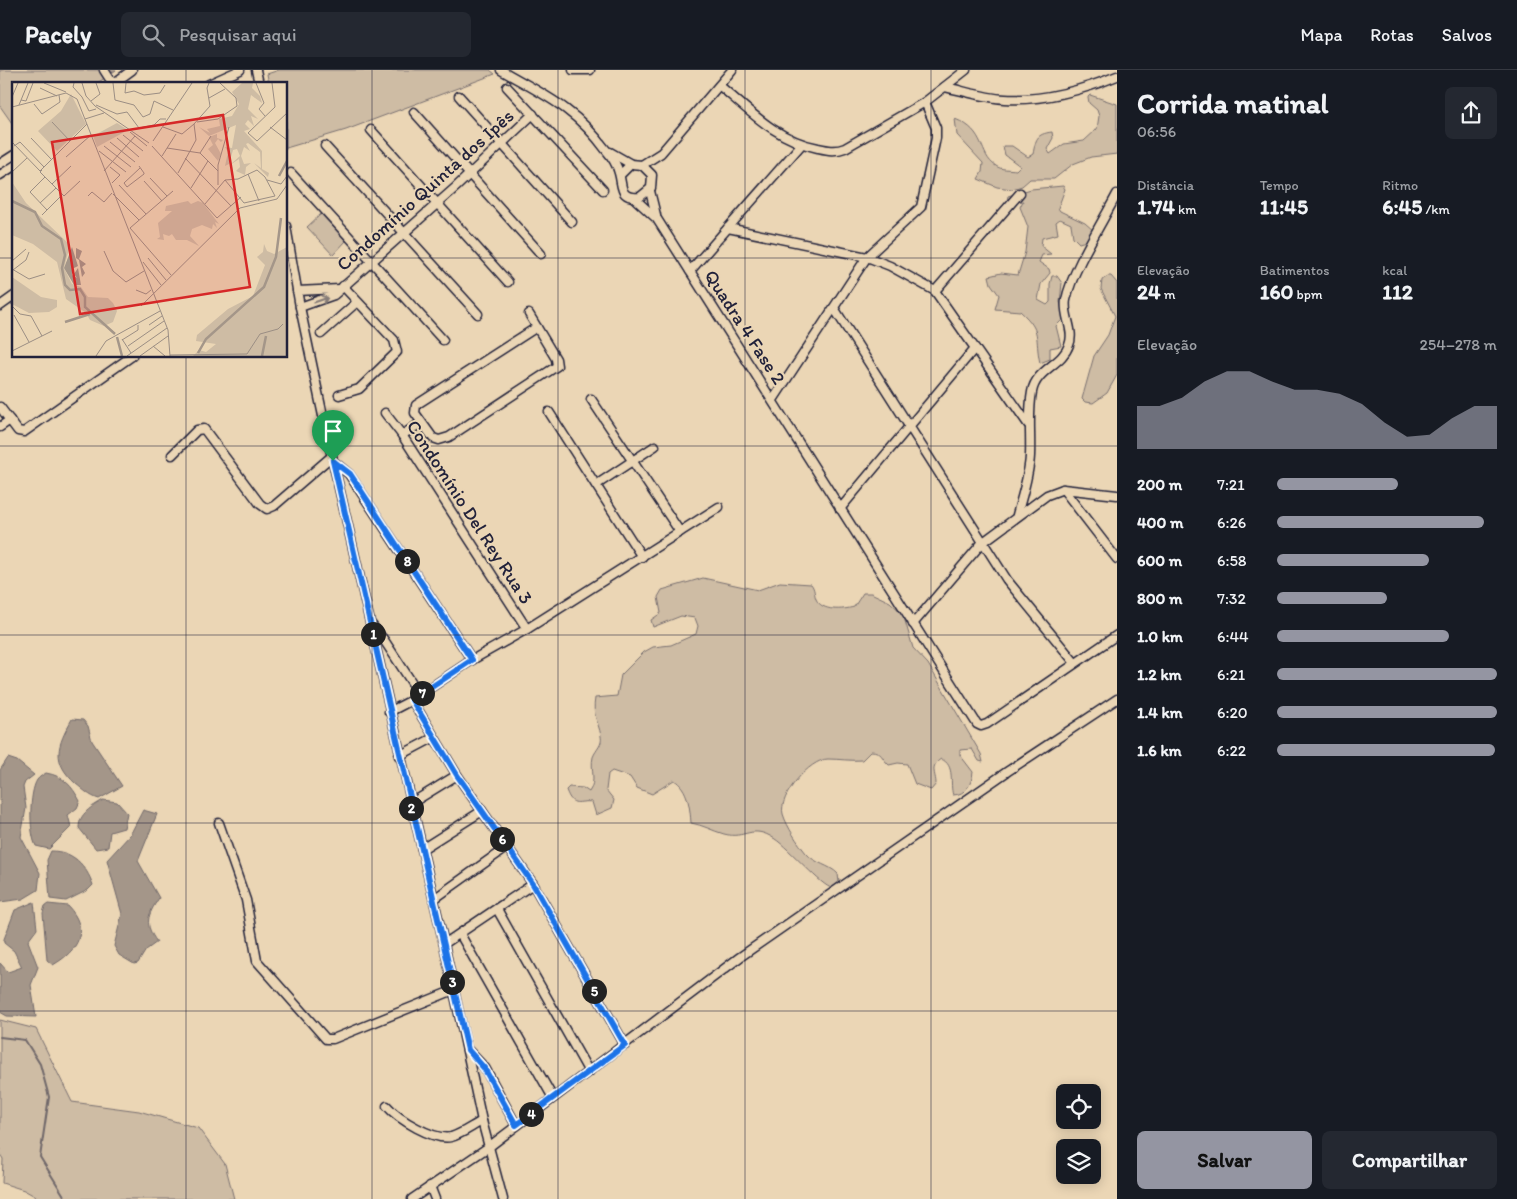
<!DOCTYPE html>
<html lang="pt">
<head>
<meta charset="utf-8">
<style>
	body { margin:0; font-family:Itim,sans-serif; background:#242831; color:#f1f3f6; height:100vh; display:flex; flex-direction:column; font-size:19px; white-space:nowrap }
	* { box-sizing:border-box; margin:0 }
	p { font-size:16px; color:#9ea1a6 }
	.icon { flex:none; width:28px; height:28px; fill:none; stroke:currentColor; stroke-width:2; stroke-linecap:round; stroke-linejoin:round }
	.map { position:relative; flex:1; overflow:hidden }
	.panel { display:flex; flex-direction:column; background:#171b24; width:400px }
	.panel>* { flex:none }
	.tools { position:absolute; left:1056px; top:1014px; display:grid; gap:10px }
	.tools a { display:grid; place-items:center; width:45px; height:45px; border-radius:8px; background:#171b24; box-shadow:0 2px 12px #0003; font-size:25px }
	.pin { position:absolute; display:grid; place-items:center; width:42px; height:42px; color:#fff; margin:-51px -21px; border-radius:50% 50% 50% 0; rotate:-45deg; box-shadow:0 0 5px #0007 }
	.pin .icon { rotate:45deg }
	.km { position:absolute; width:25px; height:25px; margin:-12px; border-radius:50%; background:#222; color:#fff; font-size:14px; line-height:25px; text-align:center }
	.round { display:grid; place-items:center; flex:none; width:52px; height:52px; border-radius:8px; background:#242831 }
	.head { display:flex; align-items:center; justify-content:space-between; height:85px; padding:0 20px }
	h1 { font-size:28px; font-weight:800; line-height:38px }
	.figures { display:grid; grid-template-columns:repeat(3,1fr); gap:8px; height:85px; padding:5px 20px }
	.figures div { display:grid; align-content:center }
	.figures b { font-size:21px; font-weight:800 }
	.figures small { font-size:14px; font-weight:400 }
	.figures p { font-size:14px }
	.chart { height:140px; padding:10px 20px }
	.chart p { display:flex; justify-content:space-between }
	.chart svg { width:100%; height:90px; margin-top:5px; fill:#9495a2; opacity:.7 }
	.button { display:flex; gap:10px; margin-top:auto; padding:10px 20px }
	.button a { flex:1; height:58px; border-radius:8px; background:#9495a2; color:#111; font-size:20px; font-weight:800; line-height:58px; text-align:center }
	.button a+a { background:#242831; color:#f1f3f6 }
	ul { padding:0 20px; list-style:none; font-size:16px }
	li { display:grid; grid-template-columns:80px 60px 1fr; align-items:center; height:38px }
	li i { height:12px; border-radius:6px; background:#9495a2 }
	header { display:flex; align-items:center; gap:30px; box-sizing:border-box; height:70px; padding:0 25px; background:#171b24; border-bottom:1px solid #363941 }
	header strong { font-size:24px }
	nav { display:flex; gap:28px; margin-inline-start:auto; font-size:18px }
	.search { width:350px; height:45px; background:#242831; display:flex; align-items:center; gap:12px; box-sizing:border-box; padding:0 18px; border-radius:8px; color:#9ea1a6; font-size:19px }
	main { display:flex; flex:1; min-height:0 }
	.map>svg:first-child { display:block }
	.green { fill:#cebca4; stroke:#786f70 }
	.water { fill:#a49689; stroke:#70686a }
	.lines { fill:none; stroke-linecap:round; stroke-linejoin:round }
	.stream { stroke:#70686a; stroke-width:2 }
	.minor-casing { stroke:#22223b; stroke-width:11 }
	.minor { stroke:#ebd6b5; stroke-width:8 }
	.oneway { stroke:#867c78 }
	.route-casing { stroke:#fff; stroke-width:10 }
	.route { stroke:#1a73e8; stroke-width:6 }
	.grid { fill:none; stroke:#22223b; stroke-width:1; stroke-opacity:0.55 }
	.labels { text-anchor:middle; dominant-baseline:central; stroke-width:4; stroke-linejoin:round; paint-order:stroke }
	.street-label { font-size:19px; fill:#22223b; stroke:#ebd6b5 }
	.inset-river { fill:none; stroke:#a49689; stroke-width:2.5 }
	.inset-road { fill:none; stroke:#9b8e84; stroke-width:1 }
	.view { fill:#d62828; fill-opacity:0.15; stroke:#d62828; stroke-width:2.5 }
	.inset-edge { fill:none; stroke:#22223b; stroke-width:2.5 }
</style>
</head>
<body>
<header>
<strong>Pacely</strong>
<div class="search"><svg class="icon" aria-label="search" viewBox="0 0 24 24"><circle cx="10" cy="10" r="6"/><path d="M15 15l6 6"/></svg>Pesquisar aqui</div>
<nav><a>Mapa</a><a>Rotas</a><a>Salvos</a></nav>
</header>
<main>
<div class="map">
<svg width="1117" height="1129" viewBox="0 0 1117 1129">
	<rect width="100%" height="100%" fill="#ebd6b5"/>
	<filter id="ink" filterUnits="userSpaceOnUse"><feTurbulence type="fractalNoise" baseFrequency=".02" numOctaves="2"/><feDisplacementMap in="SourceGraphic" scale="10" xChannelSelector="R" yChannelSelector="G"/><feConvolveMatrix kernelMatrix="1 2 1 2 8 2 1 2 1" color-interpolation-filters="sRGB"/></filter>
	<g filter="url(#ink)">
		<g class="green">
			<path d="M0 0H116L96 14H14V56L0 36Z"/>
			<path d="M279 0H490L495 4 346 60 286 78V14H269L267 4Z"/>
			<path d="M1090 25 1117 34V84L1091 87 1073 94 1054 109H1030L1022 116 1012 119 997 117 978 109 982 102 983 93 957 65 955 49C987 61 978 85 996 96 1001 100 1010 99 1016 100L1020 96 1005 85 1003 76H1012L1028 87 1033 84C1036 69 1036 64 1052 62L1053 68 1047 79 1050 84 1064 74 1084 71 1097 59 1099 46 1097 40 1089 33 1088 27Z"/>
			<path d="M1063 116 1065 119 1058 138 1060 141 1085 153 1094 161 1086 171 1079 173 1073 167 1071 154 1060 149 1056 152 1058 164 1042 168 1041 176 1051 184 1042 185 1039 192 1049 199 1050 203 1041 214 1038 230 1047 235 1050 232V214L1052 206H1057L1062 213 1060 232 1064 248 1056 256 1061 276 1050 278V289L1040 293C1034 266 1043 262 1020 241L995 239 999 225 991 214 989 206 1001 203 1018 205 1025 182 1028 157 1020 137 1023 131 1010 133 1007 130 1008 126 1031 119Z"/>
			<path d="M321 144 346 171 333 185 307 157Z"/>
			<path d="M1108 206H1111L1117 213V305L1107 323 1093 333 1085 332 1082 329 1094 286 1108 265 1115 246 1101 219 1102 210Z"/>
			<path d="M703 508 758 520 780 512 811 514C815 519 814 524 816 529 822 542 843 540 854 537L863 523H871L890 532 903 544 913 578 928 594 981 684 983 692 979 691 972 679 960 680V685L973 702C972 713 966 725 953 725 949 714 956 695 941 689 929 696 936 704 936 714L931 720 915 714 907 694 898 693 889 695C882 689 882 681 871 681L862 690C850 691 839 689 828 689 810 689 778 726 783 744 787 757 798 773 806 783 815 794 830 795 838 804L839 812 832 818C822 817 789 778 775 769 751 753 746 770 724 764 713 761 703 755 691 753 690 738 688 718 674 710L652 724 637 718 630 707 612 701 608 704 606 720 614 730 612 738 596 745 592 732C578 730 573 739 566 720L569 717 583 718 589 722C597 711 590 699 593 687 596 679 603 675 601 666 598 650 592 646 595 628L617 626 621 605 644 582 653 577 671 575 696 564 698 556 695 548 681 546 653 557 651 550 661 543 658 527 662 520Z"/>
			<path d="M0 950 36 959 72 1032 139 1041 198 1058 225 1094 234 1129H40L24 1120 2 1113 3 1089 0 1084Z"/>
		</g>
		<g class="water">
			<path d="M72 649 83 650 88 656 92 671 122 716 99 729C89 726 84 720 76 714 51 691 57 676 72 649Z"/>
			<path d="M8 688 17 691 34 705 25 712 23 717 26 738 21 767 40 803 38 820 23 829 0 832V700Z"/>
			<path d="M46 703C64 706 72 716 80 731L77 738 68 745 71 757 49 779 36 776C29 763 29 723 37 710 39 707 43 705 46 703Z"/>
			<path d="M103 730 117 732 127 743 124 758 110 762 108 777 96 779 79 758C79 743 92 737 103 730Z"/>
			<path d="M143 740 157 744 138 791 159 828C147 846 144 854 157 872L146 880 138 893 134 894 119 885 114 876 122 844 107 790 130 765Z"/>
			<path d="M51 781C73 781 86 795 93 815L88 820 66 831 50 829 47 790Z"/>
			<path d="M34 832 37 859 28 871 38 897 31 915 36 947 7 946 0 942V893L8 902 22 897 14 881 4 873V869L15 840Z"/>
			<path d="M48 834 68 836C90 860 79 880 53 895L47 890 43 843 45 836Z"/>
		</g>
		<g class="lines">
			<path class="stream" d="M0 967 25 970 40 994 49 1027 40 1087 66 1129"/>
			<g class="minor-casing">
				<g id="minor">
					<path d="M104 0 113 14"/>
					<path d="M256 0 259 14"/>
					<path d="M501 0C544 25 575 38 606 80 612 87 617 95 619 103 623 117 619 129 640 127L651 118 652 105 642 95 631 94 620 105"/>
					<path d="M573 0H590"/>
					<path d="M113 14 132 0"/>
					<path d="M209 14 240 0"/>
					<path d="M720 16C751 42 777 70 818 78 827 80 835 82 845 78L925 32 966 0"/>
					<path d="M507 17 603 120"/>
					<path d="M945 17C964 21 985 28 1005 29 1042 31 1083 20 1117 6"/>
					<path d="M459 26 572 152"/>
					<path d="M414 42 541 184"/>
					<path d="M371 60 508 212"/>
					<path d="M325 76 478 244"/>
					<path d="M610 82 631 94"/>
					<path d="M0 94 14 85"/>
					<path d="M642 95 661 83 732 0"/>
					<path d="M291 103 443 270"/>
					<path d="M0 105 14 96"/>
					<path d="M650 121 656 145"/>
					<path d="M634 128 657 149 977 654 981 656 987 654 1117 565"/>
					<path d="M286 156 300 237 327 365 444 874 482 1051 503 1129"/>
					<path d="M728 158 867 187 890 196 935 221 1028 354"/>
					<path d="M690 201 801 75"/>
					<path d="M297 221 340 219"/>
					<path d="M935 221 1020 123"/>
					<path d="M0 236 14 226"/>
					<path d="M300 237 334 225 456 117 533 44"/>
					<path d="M834 238 1007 510 1075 593"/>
					<path d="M529 244 556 289 557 296 449 367 439 370 433 368 415 343 416 335 537 257"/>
					<path d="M321 264 357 232"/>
					<path d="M339 325 359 319 397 282 394 270 343 216"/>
					<path d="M591 329 680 462"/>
					<path d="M773 330 867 187 921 137 936 68V58L925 32"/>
					<path d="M0 337 18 361 24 362 132 286"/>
					<path d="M549 342 642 487"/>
					<path d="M385 343 402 365 527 559"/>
					<path d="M0 357 10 350"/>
					<path d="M402 365 421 353"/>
					<path d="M172 385 197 360 204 359 260 434 267 439 274 436 332 386"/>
					<path d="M333 391 349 404 472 590"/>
					<path d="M596 415 655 376"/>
					<path d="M1063 419 1117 489"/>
					<path d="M840 439 975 278"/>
					<path d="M1017 445C1022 426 1029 406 1030 386 1031 365 1028 343 1032 322 1036 299 1062 295 1069 275 1075 261 1063 245 1066 230 1072 200 1102 153 1117 124"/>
					<path d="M371 554 384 570 420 625"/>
					<path d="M913 554 982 473 1047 425 1063 419 1117 425"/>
					<path d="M412 630 457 705 533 814 625 975"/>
					<path d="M389 642 412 630 472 590 527 559 719 437"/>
					<path d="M399 686 433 668"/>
					<path d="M410 734 457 705"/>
					<path d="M219 753 246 830 257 891 326 969H333L454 920"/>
					<path d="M422 779 482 741"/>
					<path d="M434 829 507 777"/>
					<path d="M497 839 589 1002"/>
					<path d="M460 864 553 1028"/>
					<path d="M444 874 533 814"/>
					<path d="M468 980 485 998 516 1055"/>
					<path d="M387 1036C398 1049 434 1071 451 1067 462 1064 472 1056 482 1051"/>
					<path d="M430 1116 435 1129"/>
					<path d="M412 1129 490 1076 740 887 1008 701 1117 629"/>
				</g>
			</g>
			<use href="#minor" class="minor"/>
		</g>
		<defs><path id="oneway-shaft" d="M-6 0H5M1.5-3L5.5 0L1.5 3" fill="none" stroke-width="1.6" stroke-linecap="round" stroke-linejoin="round" transform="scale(1.25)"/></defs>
		<use class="oneway" href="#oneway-shaft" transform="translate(321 230) rotate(-19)"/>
	</g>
	<g class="lines" filter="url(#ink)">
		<g class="route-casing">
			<path id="route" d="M333 391 350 404 472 590 412 630 457 705 533 814 625 975 516 1055 484 998 468 980Z"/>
		</g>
		<use href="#route" class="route"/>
	</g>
	<path class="grid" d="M186 0V14M372 0V1129M558 0V1129M745 0V1129M931 0V1129M0 188H14M286 188H1117M186 286V1129M0 376H1117M0 565H1117M0 753H1117M0 941H1117"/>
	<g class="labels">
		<g class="street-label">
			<text transform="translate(425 120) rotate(-42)">Condomínio Quinta dos Ipês</text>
			<text transform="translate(745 257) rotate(57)">Quadra 4 Fase 2</text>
			<text transform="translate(470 442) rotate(57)">Condomínio Del Rey Rua 3</text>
		</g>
	</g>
	<g transform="translate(12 12)">
		<rect width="275" height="275" fill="#ebd6b5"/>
		<path d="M230 1H241L240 6 248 14 250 21 239 13 236 27 246 37 239 34 242 44 236 38 233 42 238 47 232 49 250 69V87L257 91 256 95 242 81 249 86 248 70 236 61 234 62 238 69 232 65 229 74 232 82 239 81 234 85 233 93 224 89 228 85 227 77 218 83 228 74 225 67 221 68 217 82 213 84 216 70 213 65 220 66 224 43 197 54 187 45 198 51 195 47 208 44 207 37 220 34 227 22 220 10ZM59 12 74 42 45 69 26 49 49 29ZM105 41 116 48 85 65 81 54ZM205 52V56L211 58 209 60 206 57 203 61 209 72 206 79 196 67 201 63 197 55ZM0 100 14 121 58 163 52 186 60 202 69 205 76 215 96 216 101 221 105 229 101 240 92 244 78 238 74 231 54 217 45 180 21 162 0 153ZM176 119 179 122 186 119 191 121 207 142 203 140 205 146 201 142 200 147 190 143 180 147 178 154 187 164 175 158H164L160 152 157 154 151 152 152 158 145 157 148 155 146 141 160 129H153L154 124ZM252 162 255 169 262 172 275 165V274H181L187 268 194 270 204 262 184 259 185 253 216 227 241 214 253 183 245 175 251 170ZM0 195 29 215 45 218V225L37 230 17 231 0 222Z" fill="#cebca4"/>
		<path d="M60 165 66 184 60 187V193L65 196 62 192 66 186 69 203H62L52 186ZM64 166 70 169 67 177 74 182 70 185 73 191 70 195 67 178 64 176Z" fill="#a49689"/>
		<path class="inset-river" d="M267 94 275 79M0 119 23 130 30 144 49 157 53 173 50 186 53 203 58 208 68 207 73 215V225L103 252M53 240 78 232M105 255 110 274M186 271 194 257 252 205 264 175 269 136M250 274 254 254"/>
		<path class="inset-road" d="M32 1 54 10M62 1 61 5 70 15 77 29 84 27M70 1 74 14 83 24 137 61M101 1 103 18 122 23M114 1 113 11 122 9 132 13 148 11 153 3M244 1 252 21 247 27 253 34M260 1 263 25 236 51 245 59 275 31M28 6 45 14M0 15 6 1M197 16 213 7M9 18 14 19 21 1M79 19 88 12 84 1M22 22 30 32 48 20 47 13M7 23 16 1M84 23 105 32 115 30 127 46 142 43 148 37H154M122 23 131 35 138 32 142 19 161 28M0 25 54 11 65 17 156 248 158 274M73 37 92 31M40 40 58 59M185 40 206 37 225 24 224 16 208 1M151 45 170 52 182 42 198 24 195 6 197 1M258 45 275 58M118 50 135 64M111 53 131 69M19 56 39 77M105 56 127 75M141 59 180 1M0 60 28 89 75 42M98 60 123 80M2 64 8 60 32 85M92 64 119 85M140 64 205 136 229 115M155 66 188 71 206 89M87 69 114 90M188 71 199 54M150 74 164 52M54 75 79 53M173 76 219 124M127 84 132 91V92L115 105 112 101 128 86M98 85 108 93 100 101M30 88 28 90 52 114 68 99M245 88 253 95 263 114 232 121 213 98 226 97ZM92 89 123 54M0 90 15 76M166 91 184 58 182 42M236 92 247 119M33 95 18 110 35 128M138 96 155 114M255 98 269 102 275 94M132 99 150 119M40 102 59 84M107 103 134 132M206 103V83L217 45M179 106 196 79M101 112 127 138M76 114 80 110 92 120 100 111M28 121 44 106M193 122 213 98M30 133 50 113M118 146 159 193M118 146 161 109M92 169 101 189 114 200 132 189M136 176 154 198M0 179 14 167M131 180 149 203M0 187 17 197 33 192M1 188 14 178 17 170M124 208 134 212 139 208M0 224 8 232 19 234 30 254M129 224 228 126 265 117 275 103M2 233 17 260M137 243 150 234M110 257 119 271M110 258 126 248V243M116 264 152 239M141 264 153 274M0 269 40 249M158 273 235 272 248 252 266 247 271 242M84 274 94 259 148 229M115 274 155 246M128 274 156 254"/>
		<path class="view" d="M211 33 238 205 68 232 40 60Z"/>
		<rect width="275" height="275" class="inset-edge"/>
	</g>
</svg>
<div class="tools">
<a><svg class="icon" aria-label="locate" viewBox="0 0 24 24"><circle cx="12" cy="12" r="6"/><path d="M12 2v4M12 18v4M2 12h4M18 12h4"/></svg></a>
<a><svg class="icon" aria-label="layers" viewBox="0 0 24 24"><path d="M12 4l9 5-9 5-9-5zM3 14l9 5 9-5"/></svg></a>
</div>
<div class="pin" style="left:333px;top:391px;background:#1e9e55"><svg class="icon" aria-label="arrive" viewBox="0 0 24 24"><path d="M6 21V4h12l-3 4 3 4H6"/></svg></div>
<b class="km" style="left:373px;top:564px">1</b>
<b class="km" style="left:411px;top:738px">2</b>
<b class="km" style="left:452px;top:912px">3</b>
<b class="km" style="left:531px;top:1044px">4</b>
<b class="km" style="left:594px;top:921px">5</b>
<b class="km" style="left:502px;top:769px">6</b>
<b class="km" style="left:422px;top:623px">7</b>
<b class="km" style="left:407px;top:491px">8</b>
</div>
<section class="panel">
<div class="head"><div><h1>Corrida matinal</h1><p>06:56</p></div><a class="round"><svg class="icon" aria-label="share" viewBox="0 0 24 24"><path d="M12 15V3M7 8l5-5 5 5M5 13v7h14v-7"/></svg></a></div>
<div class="figures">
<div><p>Distância</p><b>1.74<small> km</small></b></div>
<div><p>Tempo</p><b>11:45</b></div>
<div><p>Ritmo</p><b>6:45<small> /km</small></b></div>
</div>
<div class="figures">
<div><p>Elevação</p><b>24<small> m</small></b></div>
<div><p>Batimentos</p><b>160<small> bpm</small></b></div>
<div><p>kcal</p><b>112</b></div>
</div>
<div class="chart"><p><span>Elevação</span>254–278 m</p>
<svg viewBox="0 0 160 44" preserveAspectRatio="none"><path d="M0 44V23L10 23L20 19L30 11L40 6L50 6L60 11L70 15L80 15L90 17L100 22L110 31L120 38L130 37L140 29L150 23L160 23V44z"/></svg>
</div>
<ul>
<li><b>200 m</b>7:21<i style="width:55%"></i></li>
<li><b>400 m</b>6:26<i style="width:94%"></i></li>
<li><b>600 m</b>6:58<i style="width:69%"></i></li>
<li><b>800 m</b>7:32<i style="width:50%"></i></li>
<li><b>1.0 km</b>6:44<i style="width:78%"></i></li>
<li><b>1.2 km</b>6:21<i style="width:100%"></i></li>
<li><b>1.4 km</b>6:20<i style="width:100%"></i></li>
<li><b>1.6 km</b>6:22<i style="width:99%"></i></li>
</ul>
<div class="button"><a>Salvar</a><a>Compartilhar</a></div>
</section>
</main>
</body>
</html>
